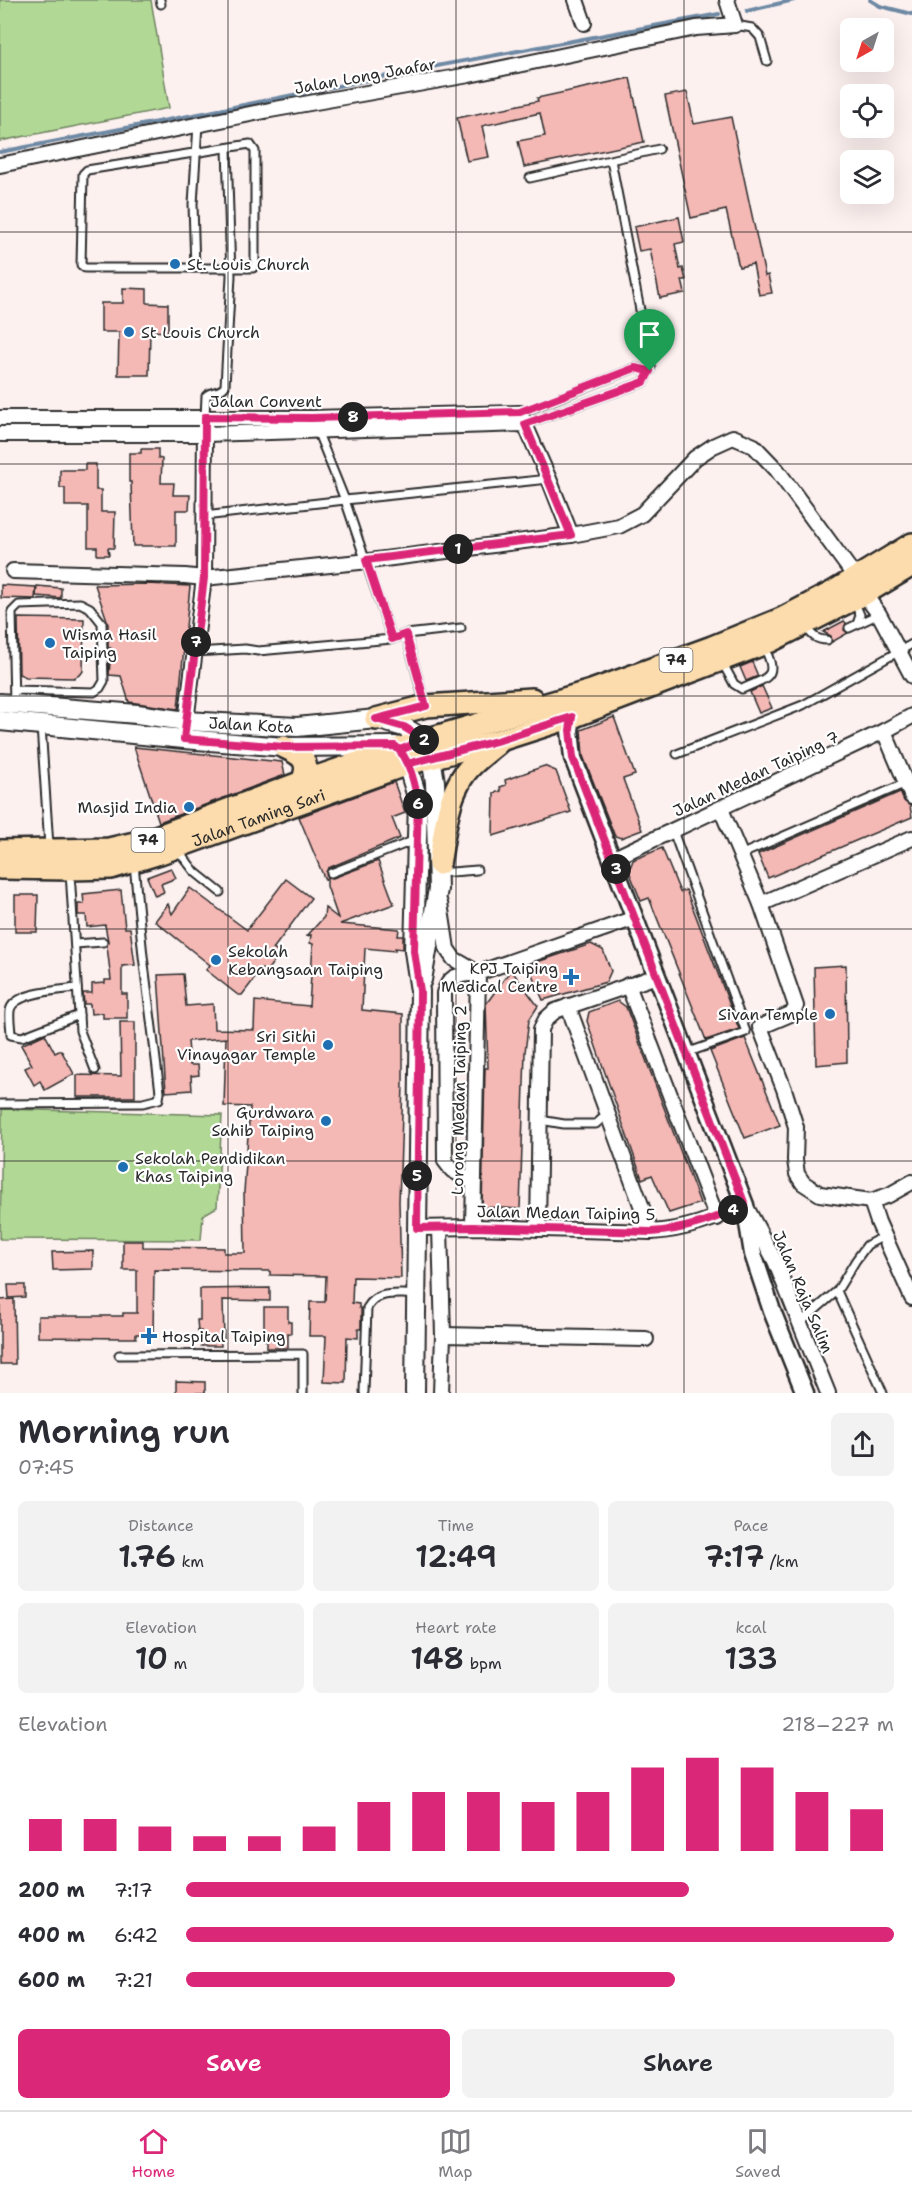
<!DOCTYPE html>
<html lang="en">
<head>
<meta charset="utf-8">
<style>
	body { margin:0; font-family:"Shantell Sans",sans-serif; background:#f2f2f3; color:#2b2b33; height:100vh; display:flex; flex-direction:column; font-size:22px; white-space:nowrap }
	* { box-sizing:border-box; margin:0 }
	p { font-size:20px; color:#7c7c81 }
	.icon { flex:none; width:33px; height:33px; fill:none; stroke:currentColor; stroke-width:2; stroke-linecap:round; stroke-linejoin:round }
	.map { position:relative; height:1393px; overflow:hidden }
	.panel { display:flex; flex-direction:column; background:#fff; flex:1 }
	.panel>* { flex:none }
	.needle { width:39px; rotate:219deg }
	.tools { position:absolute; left:840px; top:18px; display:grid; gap:12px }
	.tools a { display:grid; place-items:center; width:54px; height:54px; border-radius:9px; background:#fff; box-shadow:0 6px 24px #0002; font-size:30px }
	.pin { position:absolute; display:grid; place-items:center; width:51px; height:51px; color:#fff; margin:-62px -26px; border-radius:50% 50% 50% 0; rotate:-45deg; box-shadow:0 0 6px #0007 }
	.pin .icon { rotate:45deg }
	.km { position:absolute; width:30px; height:30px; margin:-15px; border-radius:50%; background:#222; color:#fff; font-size:16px; line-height:30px; text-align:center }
	.round { display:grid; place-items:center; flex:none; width:63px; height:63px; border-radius:9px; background:#f2f2f3 }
	.headline { display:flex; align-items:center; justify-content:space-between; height:102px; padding:0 18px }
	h1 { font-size:33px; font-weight:600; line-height:45px }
	.figures { display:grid; grid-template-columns:repeat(3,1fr); gap:9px; height:102px; padding:6px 18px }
	.figures div { display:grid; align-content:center; border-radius:9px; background:#f2f2f3; text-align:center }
	.figures b { font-size:30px; font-weight:600 }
	.figures small { font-size:16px; font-weight:400 }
	.figures p { font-size:16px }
	.chart { height:168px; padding:12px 18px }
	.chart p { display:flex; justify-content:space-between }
	.chart svg { width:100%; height:108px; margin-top:6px; stroke:#db2777; stroke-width:6 }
	.primary-button { display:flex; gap:12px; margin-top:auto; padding:12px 18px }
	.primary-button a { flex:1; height:69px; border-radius:9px; background:#db2777; color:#fff; font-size:24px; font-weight:600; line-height:69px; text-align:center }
	.primary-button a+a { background:#f2f2f3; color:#2b2b33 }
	ul { padding:0 18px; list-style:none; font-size:20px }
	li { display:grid; grid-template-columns:96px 72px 1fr; align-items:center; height:45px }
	li i { height:15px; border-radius:8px; background:#db2777 }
	.tab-bar { display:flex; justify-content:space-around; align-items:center; height:84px; border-top:2px solid #e1e1e2; background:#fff; font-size:16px; color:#7c7c81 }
	.tab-bar a { display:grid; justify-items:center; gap:3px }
	.tab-bar .on { color:#db2777 }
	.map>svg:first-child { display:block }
	.green { fill:#b1d995; stroke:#6e8260; stroke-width:1.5 }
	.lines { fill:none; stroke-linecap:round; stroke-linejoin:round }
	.stream { stroke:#6e89a4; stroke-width:4 }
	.building { fill:#f4b8b5; stroke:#2b2b2b; stroke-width:1.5 }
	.service-casing { stroke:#2b2b2b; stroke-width:11 }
	.minor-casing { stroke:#2b2b2b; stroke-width:18 }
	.tertiary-casing { stroke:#2b2b2b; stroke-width:21 }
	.secondary-casing { stroke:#2b2b2b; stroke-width:22 }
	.primary-casing { stroke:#2b2b2b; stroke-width:26 }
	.service { stroke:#fff; stroke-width:7 }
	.minor { stroke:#fff; stroke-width:14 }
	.tertiary { stroke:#fff; stroke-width:16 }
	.secondary { stroke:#fff; stroke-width:18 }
	.primary { stroke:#fcdcac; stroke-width:21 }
	.route-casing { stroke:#fff; stroke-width:12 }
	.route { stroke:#db2777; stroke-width:8 }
	.grid { fill:none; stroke:#2b2b2b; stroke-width:1.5; stroke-opacity:0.55 }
	.poi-dot { fill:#1f6fb2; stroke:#fff; stroke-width:2 }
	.labels { text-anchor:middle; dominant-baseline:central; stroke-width:4.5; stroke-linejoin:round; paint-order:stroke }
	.shield { fill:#fff; stroke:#6b6b6b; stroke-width:1.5 }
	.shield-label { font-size:15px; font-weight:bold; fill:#2b2b2b }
	.street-label { font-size:16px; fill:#2b2b2b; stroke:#fff }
	.poi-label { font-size:16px; fill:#2b2b2b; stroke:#fff; text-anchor:start }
</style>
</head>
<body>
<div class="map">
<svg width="912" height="1393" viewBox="0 0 912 1393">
	<rect width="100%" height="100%" fill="#fdf1f0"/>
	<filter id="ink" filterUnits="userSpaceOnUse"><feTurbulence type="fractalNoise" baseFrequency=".0167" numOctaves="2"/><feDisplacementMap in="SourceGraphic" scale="12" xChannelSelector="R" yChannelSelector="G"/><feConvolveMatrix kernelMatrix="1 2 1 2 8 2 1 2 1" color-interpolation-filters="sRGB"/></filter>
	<g filter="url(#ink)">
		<g class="green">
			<path d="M0 0H151L169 108 0 141Z"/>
			<path d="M2 1109 222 1115 217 1207 203 1215 201 1240 0 1239Z"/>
		</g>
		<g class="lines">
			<g class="stream">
				<path d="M870 0 880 6 912 14"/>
				<path d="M747 11 794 0"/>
				<path d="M0 152 204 113 442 65 719 14"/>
			</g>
		</g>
		<g class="building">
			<path d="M630 78 644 142 524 167 518 141 545 136 540 113 482 126 489 157 467 161 457 118 538 101 537 98Z"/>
			<path d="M687 92 694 124 731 117 765 276 768 275 772 293 759 295 753 264 739 267 726 210 691 218 665 96Z"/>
			<path d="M679 217 684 242 675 244 680 269 683 268 686 280H682L685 293 660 298 650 249 639 251 634 227Z"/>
			<path d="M123 288 147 289V303L168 304V332L150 331 149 375H118L119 332H101V303H123Z"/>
			<path d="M141 449H158V458L162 459 161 483H174L173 495H190L189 510H176V546H133L131 482H129V453H141Z"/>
			<path d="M85 464H96V490H101V512H115L114 548H108L109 555H97V547H88V506H65V488H60V470H85Z"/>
			<path d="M147 584 190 586 178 709 129 702 121 676 109 675 111 648H108V623L95 585Z"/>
			<path d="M1 585 36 587 35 599 1 598Z"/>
			<path d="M37 586 61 588V598L36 596Z"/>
			<path d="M18 618 84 619 83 671 81 674 74 678 26 677 19 674Z"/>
			<path d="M844 621 846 623 844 630 848 633 832 642 831 636 823 632Z"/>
			<path d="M752 662 758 676 746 681 740 667Z"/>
			<path d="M762 686 772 708 759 713 750 692Z"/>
			<path d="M614 717 635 775 623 779 642 830 621 838 615 836 614 834 583 756 581 730Z"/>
			<path d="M134 747 282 762 285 775 159 822Z"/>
			<path d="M544 766 556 771 571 812 493 836 494 793 501 791 500 787 506 785 505 780Z"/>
			<path d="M394 782 405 813 392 818 400 838 328 868 326 872 327 877 325 880 299 817Z"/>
			<path d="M900 792 904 801 910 806 912 817 768 878 758 854Z"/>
			<path d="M662 848 680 892 686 890 739 1029 706 1040 649 898 641 901 629 871 633 860Z"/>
			<path d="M378 861 394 904 340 924 399 929 398 936H403V949L395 948V951L365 948 362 1010 403 1014V1085L399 1202 401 1278 353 1277 352 1303 359 1304V1308H361V1329H358V1338L347 1337 346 1383 324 1382 326 1336H309L310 1302H325L326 1276 270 1275V1271L154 1270 153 1334H136V1338H124L38 1337V1316H123V1313H137V1270H123V1241H143V1247L224 1248V1253H245L244 1192 250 1107 224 1106 226 1038 188 1041 190 1065H198L199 1075 191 1076 192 1090 166 1092 158 975 183 974 186 1006 213 1004 214 1029 254 1030 255 1001 309 1006 313 944 310 943 311 935 307 936 324 917 325 908 338 918 327 886V877L333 878Z"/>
			<path d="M171 868 176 878 161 884 164 892 155 896 147 877Z"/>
			<path d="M286 879 311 898 273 949 280 953 266 972 262 969 242 995H238L206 970 210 965 155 921 168 904 172 914 190 888 247 930Z"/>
			<path d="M121 890 125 928H130L135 965 122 966V994H127V1018H103V1013L91 1014 90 1004H84L83 993H92V984L105 983V980H111L107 946 108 941 105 925 87 927 86 915H78V904H84L83 894Z"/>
			<path d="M15 895H38L37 932H15Z"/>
			<path d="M591 944 603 950 611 971 606 982 543 1000 528 965Z"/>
			<path d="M846 965 847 1062 816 1065 814 967Z"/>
			<path d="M510 971H512L538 1006 529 1020 525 1052 520 1209 482 1207 485 1068H488L486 1004Z"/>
			<path d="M618 1001 626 1007 700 1203 669 1213 652 1175 642 1179 587 1021 589 1012Z"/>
			<path d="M120 1022H135V1097H77V1075L121 1076Z"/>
			<path d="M45 1034 55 1053 61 1050 74 1074 45 1090 40 1081 34 1085 25 1068 32 1065 21 1045Z"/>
			<path d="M745 1038 780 1125 745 1138 710 1051Z"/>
			<path d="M93 1251V1269L53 1270 52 1252Z"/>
			<path d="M8 1285H25V1297L9 1298Z"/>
			<path d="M270 1288V1301L223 1300 224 1339H221V1346H201V1331H198L197 1320H200V1289Z"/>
			<path d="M14 1299 15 1364H0V1300Z"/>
			<path d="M264 1307H288V1322H291V1334L288 1333V1348H267V1340H264Z"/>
			<path d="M176 1381 205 1382V1393H176Z"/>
		</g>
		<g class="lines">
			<g class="service-casing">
				<g id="service">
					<path d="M160 0 161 4"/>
					<path d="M735 25 752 28 760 37 767 61"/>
					<path d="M250 144 255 151V264L253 268H85L81 265 83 174 87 170Z"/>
					<path d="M530 178 659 149"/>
					<path d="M195 268 193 204 198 124"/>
					<path d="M520 413 635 368 650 371"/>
					<path d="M205 417 206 396C212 390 220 394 225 386L231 276 227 148"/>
					<path d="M525 424 644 382 651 367 611 160"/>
					<path d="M316 428 345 500 392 639"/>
					<path d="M204 516 345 500 549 479"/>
					<path d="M854 601 860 615 857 624"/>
					<path d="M806 626C811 635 816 640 827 640"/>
					<path d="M849 628 879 614"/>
					<path d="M406 634 425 704"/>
					<path d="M195 652 245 649 258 651 392 639 406 634 461 628"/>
					<path d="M722 662 734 684 742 689C769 677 779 677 764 647"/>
					<path d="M14 704 12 612 19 605 80 603 90 608 102 623 104 681 100 688 94 692 14 690"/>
					<path d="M41 726 49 846"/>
					<path d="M677 754 803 705 912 644"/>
					<path d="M673 831 746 1032 686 1053"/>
					<path d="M177 849 195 872 220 892"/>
					<path d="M740 855 906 783"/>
					<path d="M70 872 80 1031 95 1070"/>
					<path d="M331 873 415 840"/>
					<path d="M439 873 477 870"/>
					<path d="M75 944 103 942"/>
					<path d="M77 988C62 990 12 992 10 1011 9 1019 11 1028 11 1035L22 1037 79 1015"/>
					<path d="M0 1104 143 1103 159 1099 160 1092 143 956 134 864"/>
					<path d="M540 1120 564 1124H596L607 1114"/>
					<path d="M837 1291 883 1393"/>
					<path d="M800 1323 837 1291 856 1260 867 1245 884 1236"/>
					<path d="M119 1355 303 1354V1393"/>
					<path d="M364 1392 367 1308C378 1290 394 1295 414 1294"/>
				</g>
			</g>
			<g class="minor-casing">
				<g id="minor">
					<path d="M576 0 584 23"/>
					<path d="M0 165 270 110 469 75 696 28 735 25 727 0"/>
					<path d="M0 418H312L520 413 549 479 571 535"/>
					<path d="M0 434H205L525 424"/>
					<path d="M13 571 185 576 204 578 369 561 571 535 619 526 642 514 695 458 713 446 733 437 754 446 777 470 856 578"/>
					<path d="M864 594 879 614 912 676"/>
					<path d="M185 729 204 578 205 425"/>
					<path d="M884 731 912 797"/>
					<path d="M721 809 761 904 796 1006 793 1013 760 1027 784 1089 796 1127 795 1160 797 1174 803 1183 820 1194 871 1201 889 1195 912 1182"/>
					<path d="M612 859 884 731 912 716"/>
					<path d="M440 903 447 949 454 959 478 973 635 918"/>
					<path d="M761 904 912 838"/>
					<path d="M628 985 717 1218"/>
					<path d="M568 1006 651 1232"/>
					<path d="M871 1201 878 1222 912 1298"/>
					<path d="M473 1227 478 973C459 976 450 973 444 993L445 1161 452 1170 474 1182"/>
					<path d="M417 1228 473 1227 651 1232C686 1230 714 1219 745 1205L775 1261 828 1393"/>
					<path d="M440 1228 443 1335 441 1393"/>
					<path d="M538 1229 541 1029 546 1019 555 1011 657 976"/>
					<path d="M443 1335 646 1339"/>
				</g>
			</g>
			<g class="tertiary-casing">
				<path id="tertiary" d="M572 717 570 730 573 758 745 1205 753 1254 772 1311 805 1393"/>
			</g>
			<g class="secondary-casing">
				<g id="secondary">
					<path id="s1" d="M0 703 137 714 186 721 297 727 376 719 404 727 425 740 431 757 435 782 438 889 422 980"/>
					<path d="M0 721 184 739 284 747 395 746 400 750 407 764 418 800 414 951 420 991 415 1393"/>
				</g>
			</g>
			<g class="primary-casing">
				<g id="primary">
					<path d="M376 719 426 706 532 699"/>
					<path d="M284 747C302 755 311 761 302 782"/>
					<path d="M0 851 109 849 148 840 302 782 425 740 591 691 712 647 781 619 833 592 912 544"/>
					<path d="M439 864C444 838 446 806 459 783 467 766 484 755 498 743"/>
					<path id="s2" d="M0 868 70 869 111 868 160 853 407 764 500 740 572 717 771 641 864 594 912 565"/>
				</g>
			</g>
			<use href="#service" class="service"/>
			<use href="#minor" class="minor"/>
			<use href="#tertiary" class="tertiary"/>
			<use href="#secondary" class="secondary"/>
			<use href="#primary" class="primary"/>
		</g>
	</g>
	<g class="lines" filter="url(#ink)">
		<g class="route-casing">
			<path id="route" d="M650 371 644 382 525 424 571 535 366 560 392 639 406 634 426 706 376 719 404 727 425 740 400 750 407 764 500 740 572 717 570 730 573 758 745 1205C714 1219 686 1230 651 1232L473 1227 417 1228 420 991 414 951 418 800C414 782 409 757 395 746L284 747 184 739 204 578 205 417 312 418 520 412 635 368 650 371"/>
		</g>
		<use href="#route" class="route"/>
	</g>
	<path class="grid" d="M228 0V1393M456 0V1393M684 0V1393M0 232H912M0 464H912M0 696H912M0 929H912M0 1161H912"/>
	<g class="poi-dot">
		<circle cx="175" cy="264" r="6"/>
		<circle cx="129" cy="332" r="6"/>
		<circle cx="50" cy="643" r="6"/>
		<circle cx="189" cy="807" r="6"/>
		<circle cx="216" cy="960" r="6"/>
		<path d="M568 968h6v6h6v6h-6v6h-6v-6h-6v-6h6z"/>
		<circle cx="830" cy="1014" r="6"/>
		<circle cx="328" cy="1045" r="6"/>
		<circle cx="326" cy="1121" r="6"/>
		<circle cx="123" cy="1167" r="6"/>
		<path d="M146 1327h6v6h6v6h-6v6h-6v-6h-6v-6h6z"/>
	</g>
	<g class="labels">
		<g class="shield">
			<rect x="659.5" y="648" width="33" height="24" rx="4.5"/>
			<rect x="131.5" y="828" width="33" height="24" rx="4.5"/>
		</g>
		<g class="shield-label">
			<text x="676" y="660">74</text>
			<text x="148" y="840">74</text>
		</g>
		<g class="street-label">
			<text transform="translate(365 76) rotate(-10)">Jalan Long Jaafar</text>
			<text x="266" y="401">Jalan Convent</text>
			<text stroke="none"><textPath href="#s1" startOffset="252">Jalan Kota</textPath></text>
			<text transform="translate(756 774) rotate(-25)">Jalan Medan Taiping 7</text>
			<text stroke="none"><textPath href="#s2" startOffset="267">Jalan Taming Sari</textPath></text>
			<text transform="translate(459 1100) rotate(-89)">Lorong Medan Taiping 2</text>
			<text transform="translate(566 1213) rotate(1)">Jalan Medan Taiping 5</text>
			<text transform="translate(803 1292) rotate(67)">Jalan Raja Salim</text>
		</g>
		<g class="poi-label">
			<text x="187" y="264">St. Louis Church</text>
			<text x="141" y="332">St Louis Church</text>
			<text x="62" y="634">Wisma Hasil<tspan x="62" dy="18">Taiping</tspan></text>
			<text x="177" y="807" text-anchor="end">Masjid India</text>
			<text x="228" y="951">Sekolah<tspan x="228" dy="18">Kebangsaan Taiping</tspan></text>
			<text x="558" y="968" text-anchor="end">KPJ Taiping<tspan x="558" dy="18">Medical Centre</tspan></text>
			<text x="818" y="1014" text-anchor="end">Sivan Temple</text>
			<text x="316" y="1036" text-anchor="end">Sri Sithi<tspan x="316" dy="18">Vinayagar Temple</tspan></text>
			<text x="314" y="1112" text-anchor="end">Gurdwara<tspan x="314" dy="18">Sahib Taiping</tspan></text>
			<text x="135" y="1158">Sekolah Pendidikan<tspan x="135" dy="18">Khas Taiping</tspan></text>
			<text x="162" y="1336">Hospital Taiping</text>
		</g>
	</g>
</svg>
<div class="tools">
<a><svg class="needle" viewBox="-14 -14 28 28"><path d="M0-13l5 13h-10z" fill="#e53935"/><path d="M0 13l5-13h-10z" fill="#7c7c81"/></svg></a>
<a><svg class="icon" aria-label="locate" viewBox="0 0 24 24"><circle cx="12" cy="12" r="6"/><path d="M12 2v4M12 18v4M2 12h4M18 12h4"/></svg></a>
<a><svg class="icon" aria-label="layers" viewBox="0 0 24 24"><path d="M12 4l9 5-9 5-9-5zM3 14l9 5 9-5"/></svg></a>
</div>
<div class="pin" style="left:650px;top:371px;background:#1e9e55"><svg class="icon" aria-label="arrive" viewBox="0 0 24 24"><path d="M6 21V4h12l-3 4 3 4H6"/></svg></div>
<b class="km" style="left:458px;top:549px">1</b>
<b class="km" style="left:424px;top:740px">2</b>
<b class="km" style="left:616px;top:869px">3</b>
<b class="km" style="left:733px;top:1210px">4</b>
<b class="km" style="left:417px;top:1176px">5</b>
<b class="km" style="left:418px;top:804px">6</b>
<b class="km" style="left:196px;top:642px">7</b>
<b class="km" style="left:353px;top:417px">8</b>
</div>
<section class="panel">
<div class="headline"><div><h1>Morning run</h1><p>07:45</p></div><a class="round"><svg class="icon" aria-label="share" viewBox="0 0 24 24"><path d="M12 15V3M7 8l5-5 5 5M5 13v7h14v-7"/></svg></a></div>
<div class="figures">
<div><p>Distance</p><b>1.76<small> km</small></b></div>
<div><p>Time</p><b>12:49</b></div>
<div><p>Pace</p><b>7:17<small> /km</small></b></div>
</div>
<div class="figures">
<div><p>Elevation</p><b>10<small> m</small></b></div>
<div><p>Heart rate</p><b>148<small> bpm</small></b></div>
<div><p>kcal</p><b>133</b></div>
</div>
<div class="chart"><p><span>Elevation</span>218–227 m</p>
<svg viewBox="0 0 160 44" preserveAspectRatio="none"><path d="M5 44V31M15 44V31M25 44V34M35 44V38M45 44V38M55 44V34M65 44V24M75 44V20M85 44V20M95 44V24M105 44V20M115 44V10M125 44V6M135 44V10M145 44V20M155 44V27"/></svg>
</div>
<ul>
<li><b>200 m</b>7:17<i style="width:71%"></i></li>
<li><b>400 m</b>6:42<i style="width:100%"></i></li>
<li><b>600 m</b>7:21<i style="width:69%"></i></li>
</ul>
<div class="primary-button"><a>Save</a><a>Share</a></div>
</section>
<nav class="tab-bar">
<a class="on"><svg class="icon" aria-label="home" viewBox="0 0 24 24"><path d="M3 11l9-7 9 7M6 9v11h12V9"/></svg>Home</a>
<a><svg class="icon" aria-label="map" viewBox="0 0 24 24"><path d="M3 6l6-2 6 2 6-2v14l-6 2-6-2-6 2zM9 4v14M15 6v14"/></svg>Map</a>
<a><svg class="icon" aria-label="saved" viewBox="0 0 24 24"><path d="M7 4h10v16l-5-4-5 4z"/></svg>Saved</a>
</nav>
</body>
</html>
